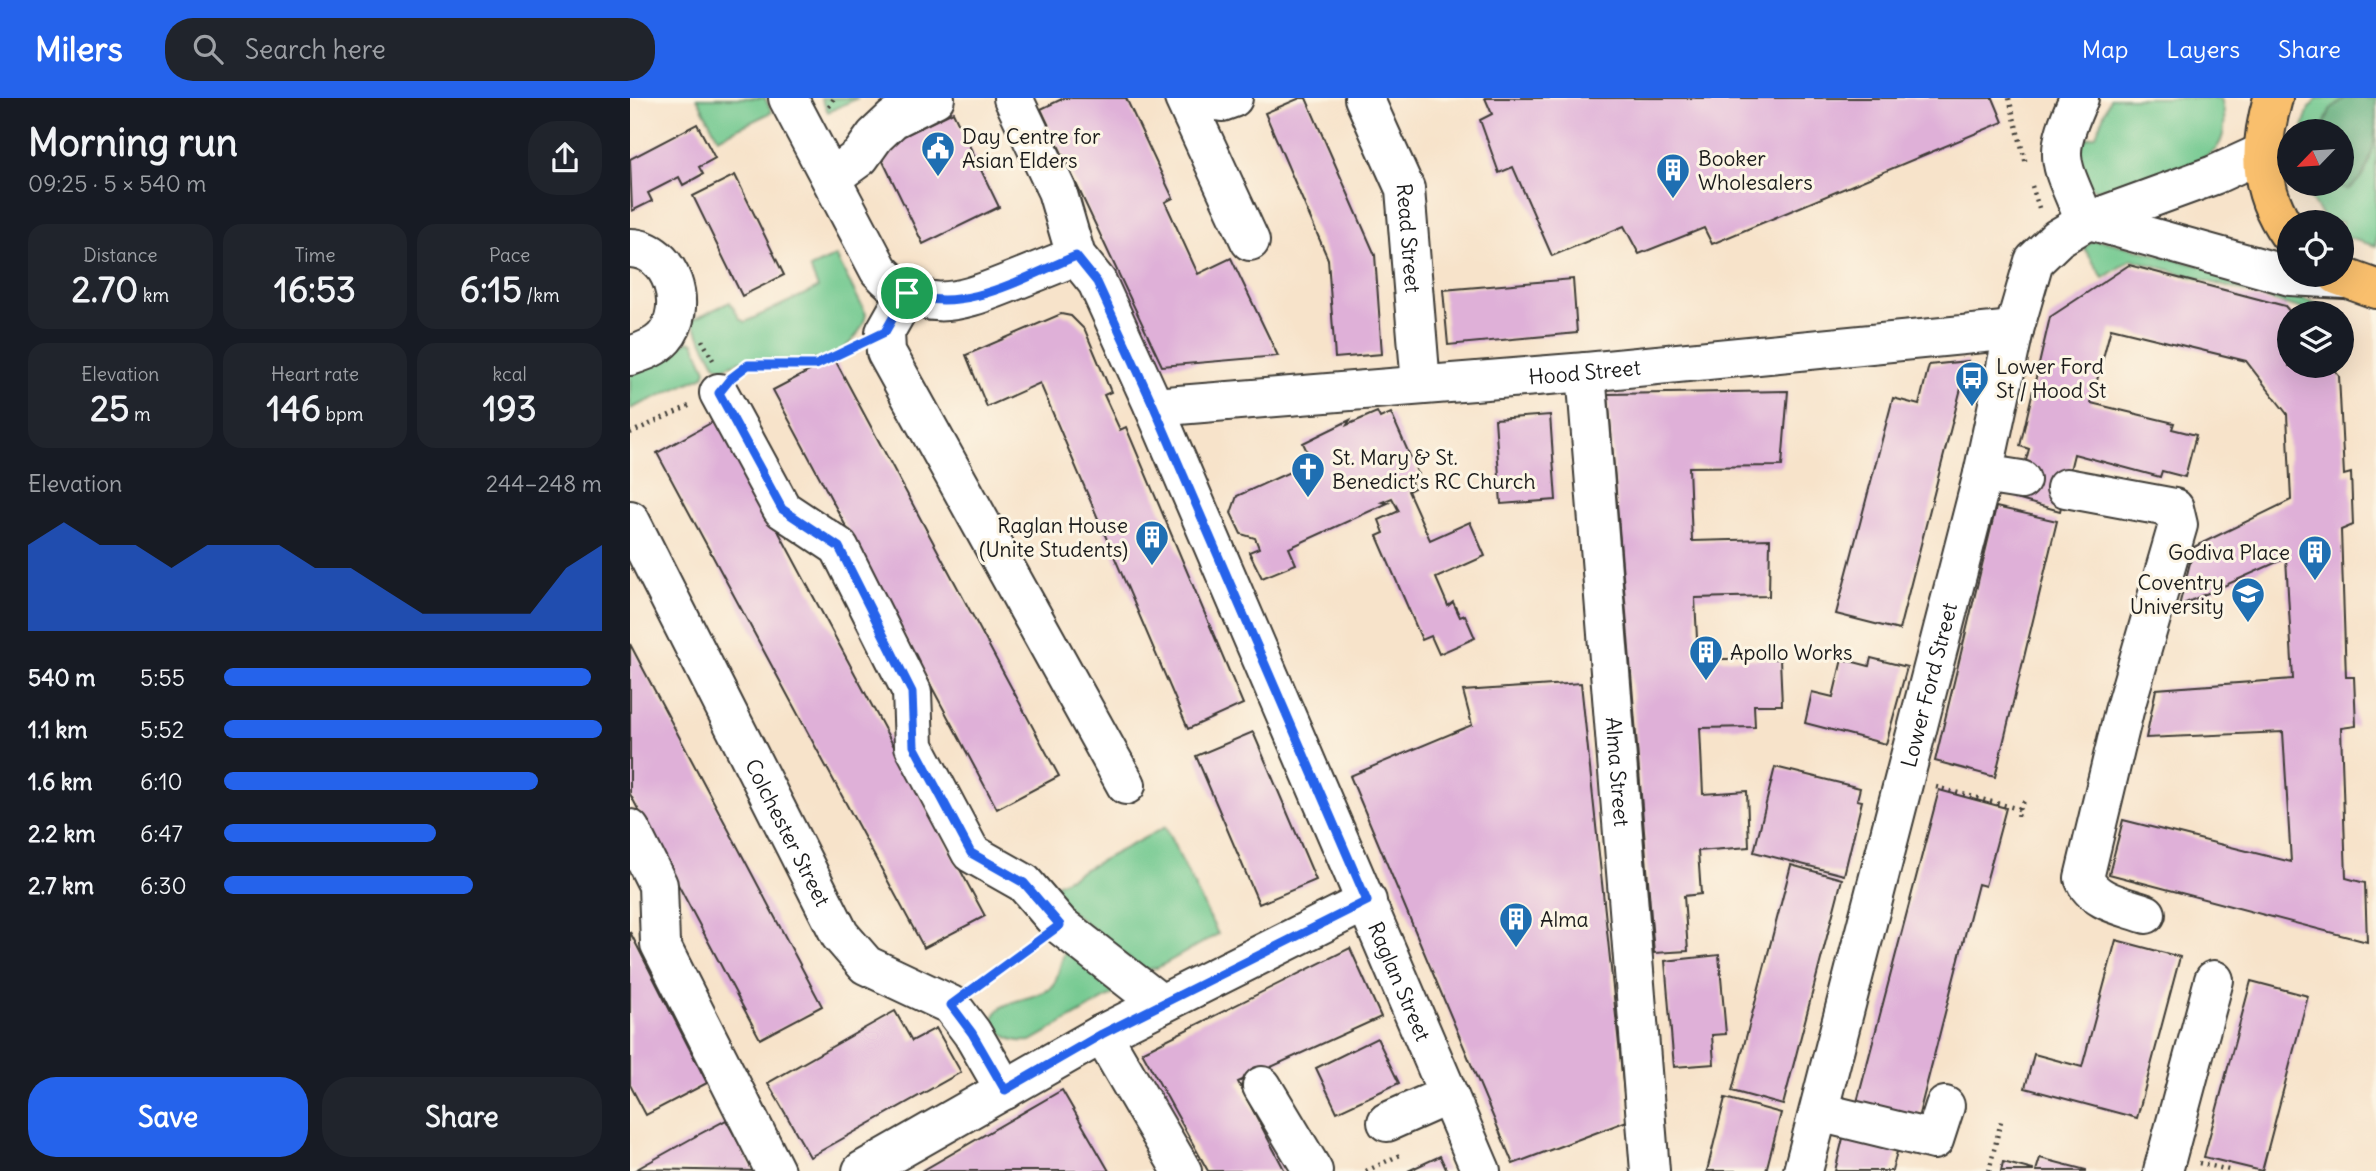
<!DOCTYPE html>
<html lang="en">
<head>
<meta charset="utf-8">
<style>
	body { margin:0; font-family:Delius,sans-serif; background:#20242c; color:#f1f3f6; height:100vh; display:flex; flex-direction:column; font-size:26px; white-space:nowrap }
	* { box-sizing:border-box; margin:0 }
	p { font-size:23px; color:#9ea1a6 }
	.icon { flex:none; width:38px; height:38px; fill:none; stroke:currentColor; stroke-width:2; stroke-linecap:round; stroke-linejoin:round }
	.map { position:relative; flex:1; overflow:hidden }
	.sheet { display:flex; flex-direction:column; background:#171b24; width:630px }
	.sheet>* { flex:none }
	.needle { width:46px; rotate:245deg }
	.tools { position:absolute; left:1647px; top:21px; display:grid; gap:14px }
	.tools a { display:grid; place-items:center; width:77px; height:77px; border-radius:50%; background:#171b24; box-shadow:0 7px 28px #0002; font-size:35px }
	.pin { position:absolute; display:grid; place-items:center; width:60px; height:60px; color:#fff; margin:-30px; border:4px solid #fff; border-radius:50%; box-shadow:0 2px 7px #0007 }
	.round { display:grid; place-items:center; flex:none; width:74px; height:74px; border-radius:28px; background:#20242c }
	.head { display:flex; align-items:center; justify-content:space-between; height:119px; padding:0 28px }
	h1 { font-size:38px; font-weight:800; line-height:52px }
	.metrics { display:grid; grid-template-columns:repeat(3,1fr); gap:10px; height:119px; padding:7px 28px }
	.metrics div { display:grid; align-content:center; border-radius:18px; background:#20242c; text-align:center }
	.metrics b { font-size:35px; font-weight:800 }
	.metrics small { font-size:19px; font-weight:400 }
	.metrics p { font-size:19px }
	.chart { height:196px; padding:14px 28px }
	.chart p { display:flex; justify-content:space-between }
	.chart svg { width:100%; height:126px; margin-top:7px; fill:#2563eb; opacity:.7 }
	.button { display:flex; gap:14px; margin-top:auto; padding:14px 28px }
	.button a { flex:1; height:80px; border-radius:28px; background:#2563eb; color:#fff; font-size:28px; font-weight:800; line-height:80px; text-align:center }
	.button a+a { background:#20242c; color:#f1f3f6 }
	ul { padding:0 28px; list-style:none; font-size:23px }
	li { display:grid; grid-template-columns:112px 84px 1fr; align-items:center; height:52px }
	li i { height:18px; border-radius:9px; background:#2563eb }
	header { display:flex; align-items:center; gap:42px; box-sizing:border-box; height:98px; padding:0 35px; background:#2563eb; color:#fff }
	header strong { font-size:33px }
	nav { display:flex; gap:38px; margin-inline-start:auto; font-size:24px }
	.search { width:490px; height:63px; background:#20242c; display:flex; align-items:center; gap:18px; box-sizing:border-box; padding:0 24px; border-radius:28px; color:#9ea1a6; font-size:26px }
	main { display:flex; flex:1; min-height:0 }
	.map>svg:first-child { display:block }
	.green { fill:#70c88e; stroke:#467255; stroke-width:2 }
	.forest { fill:#5cac79; stroke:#3c644a; stroke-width:2 }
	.building { fill:#dfb0d8 }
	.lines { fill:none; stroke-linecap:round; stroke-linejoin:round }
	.minor-casing { stroke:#3d3a36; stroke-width:42 }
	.highway-casing { stroke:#3d3a36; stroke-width:42 }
	.path { stroke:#3d3a36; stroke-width:4.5; stroke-dasharray:2 5; stroke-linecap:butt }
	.minor { stroke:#fff; stroke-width:38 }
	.highway { stroke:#f9bf6d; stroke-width:38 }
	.route-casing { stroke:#fff; stroke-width:14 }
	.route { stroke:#2563eb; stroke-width:9 }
	.labels { text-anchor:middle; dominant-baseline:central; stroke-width:6; stroke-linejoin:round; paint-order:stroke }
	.poi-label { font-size:21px; fill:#1c1c1c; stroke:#fcf5e5; text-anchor:start }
	.street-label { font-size:21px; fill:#1c1c1c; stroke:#fcf5e5 }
</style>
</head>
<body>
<header>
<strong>Milers</strong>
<div class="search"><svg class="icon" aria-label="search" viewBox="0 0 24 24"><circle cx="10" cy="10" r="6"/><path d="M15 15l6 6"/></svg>Search here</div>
<nav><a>Map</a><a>Layers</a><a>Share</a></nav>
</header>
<main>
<section class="sheet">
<div class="head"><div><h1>Morning run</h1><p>09:25 · 5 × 540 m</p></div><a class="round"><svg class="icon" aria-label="share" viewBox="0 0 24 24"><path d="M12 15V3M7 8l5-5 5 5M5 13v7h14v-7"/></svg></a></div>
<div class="metrics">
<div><p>Distance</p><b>2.70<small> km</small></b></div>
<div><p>Time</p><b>16:53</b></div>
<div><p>Pace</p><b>6:15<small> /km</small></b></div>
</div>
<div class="metrics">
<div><p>Elevation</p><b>25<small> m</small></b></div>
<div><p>Heart rate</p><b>146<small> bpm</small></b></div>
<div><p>kcal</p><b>193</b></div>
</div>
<div class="chart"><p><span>Elevation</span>244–248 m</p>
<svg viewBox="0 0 160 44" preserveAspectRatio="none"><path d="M0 44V14L10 6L20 14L30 14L40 22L50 14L60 14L70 14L80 22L90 22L100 30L110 38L120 38L130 38L140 38L150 22L160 14V44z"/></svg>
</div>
<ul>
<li><b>540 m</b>5:55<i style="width:97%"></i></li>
<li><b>1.1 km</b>5:52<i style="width:100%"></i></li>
<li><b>1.6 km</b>6:10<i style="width:83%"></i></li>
<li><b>2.2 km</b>6:47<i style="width:56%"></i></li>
<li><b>2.7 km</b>6:30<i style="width:66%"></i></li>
</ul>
<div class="button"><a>Save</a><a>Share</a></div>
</section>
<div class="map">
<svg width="1746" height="1073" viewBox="0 0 1746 1073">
	<rect width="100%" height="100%" fill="#fcf5e5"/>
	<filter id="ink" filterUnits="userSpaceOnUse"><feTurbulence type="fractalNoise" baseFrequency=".0143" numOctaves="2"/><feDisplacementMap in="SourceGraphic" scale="14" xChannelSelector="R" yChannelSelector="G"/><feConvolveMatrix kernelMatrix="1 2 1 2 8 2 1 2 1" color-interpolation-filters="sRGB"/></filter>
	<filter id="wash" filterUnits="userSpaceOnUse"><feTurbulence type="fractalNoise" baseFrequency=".00686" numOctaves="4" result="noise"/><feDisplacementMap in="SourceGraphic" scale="28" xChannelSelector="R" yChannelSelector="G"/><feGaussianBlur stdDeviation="1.57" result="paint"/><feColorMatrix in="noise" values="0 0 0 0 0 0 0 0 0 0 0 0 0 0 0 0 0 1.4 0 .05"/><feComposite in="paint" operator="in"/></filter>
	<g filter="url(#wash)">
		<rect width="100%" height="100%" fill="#f7e3ca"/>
		<g class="green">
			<path d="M67 0H135L142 14 88 40Z"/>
			<path d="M191 0H228L198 14Z"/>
			<path d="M1480 0H1591C1595 14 1597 35 1588 48 1573 70 1493 86 1466 92L1460 89 1441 61 1447 43 1466 37Z"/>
			<path d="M1688 0H1746V148L1718 140 1712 134V124C1688 124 1683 104 1674 86H1712V33H1672L1679 10Z"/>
			<path d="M1462 143H1475L1617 180 1696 209 1695 214 1686 215 1502 161 1473 180 1454 150Z"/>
			<path d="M206 158 236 216C235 227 228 236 221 244 194 273 153 259 118 262 109 262 101 267 92 270L85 266 61 222 100 204 110 221 115 224 188 190 180 170Z"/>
			<path d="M59 243 64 245 76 272 74 278 0 311V269Z"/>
			<path d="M535 729 588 836 527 870 513 872 415 792Z"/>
			<path d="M435 852 487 894 401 943C383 945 372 939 363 923 366 899 405 904 424 888Z"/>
		</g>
		<path class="forest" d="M1715 0H1746C1746 34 1746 74 1717 92L1700 86H1712V33H1691L1701 11Z"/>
		<g id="blocks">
			<g class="building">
				<path d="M434 0H496L543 100 535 104 568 176 601 160 648 258 532 268 411 11Z"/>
				<path d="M670 0H676L745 157 752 256 705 260 698 161 635 15Z"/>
				<path d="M855 0H1363L1373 24 1082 146 1074 130 1009 156 994 128 922 158 883 69 869 75 850 22 862 16Z"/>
				<path d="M323 14 369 109 293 146 247 51Z"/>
				<path d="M67 26 85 60 69 69 73 76 53 87 49 79 18 95 22 103 2 113 0 61Z"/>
				<path d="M105 77 154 177 112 198 63 98Z"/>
				<path d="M1499 167 1655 208 1661 215 1659 268H1701L1709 278 1714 377 1721 375 1723 427 1711 432 1716 579H1724L1726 628 1711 630 1716 780 1735 785 1737 844 1479 776 1493 722 1661 764 1653 634 1516 640 1526 591 1663 581 1656 460 1549 508 1564 449 1661 402 1657 316 1616 263 1481 230 1461 305 1544 325 1542 331 1566 337 1555 379 1532 373 1530 379 1444 356 1430 413 1386 401 1399 351 1390 348 1420 219Z"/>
				<path d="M943 181 947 235 818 247 813 192Z"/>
				<path d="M431 216 441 218 455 232 481 294 474 297 490 332 496 329 613 606 558 631 410 285 357 309 336 257Z"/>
				<path d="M204 260 429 678 367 711 143 292Z"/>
				<path d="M1338 263 1269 532 1206 516 1263 300 1289 307 1299 267Z"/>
				<path d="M1158 293 1152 368 1059 369 1062 443 1140 441 1139 498 1065 500 1068 561H1150L1152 607H1124L1125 629 1070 630 1073 696 1117 693 1119 749 1068 753 1071 796 1054 798 1058 853 1024 855 978 296Z"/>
				<path d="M747 314 750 320 761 315 788 376 779 380 784 390 778 393 800 442 840 424 855 458 806 480 818 508 823 504 830 519 835 517 845 540 809 556 801 538 792 542 747 438 754 435 749 422 769 413 762 400 752 404 758 405 659 450 666 466 632 480 619 454 629 450 625 440 611 436 601 415 607 398 682 364 673 345 720 322 717 327Z"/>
				<path d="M920 317 926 402 871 406 865 321Z"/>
				<path d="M88 321 355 818 294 850 27 355Z"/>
				<path d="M1366 409 1427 423 1365 679 1305 663Z"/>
				<path d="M0 546 192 908 130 941 0 696Z"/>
				<path d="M1241 560 1277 569 1256 646 1175 625 1182 594 1203 599 1212 561 1239 568Z"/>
				<path d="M951 585 997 1023 883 1066 720 678 842 627 833 593Z"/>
				<path d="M623 634 686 782 629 806 566 658Z"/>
				<path d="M1145 669 1230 690 1227 702 1232 703 1214 777 1124 754Z"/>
				<path d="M1309 692 1376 710 1355 788 1348 786 1286 1028 1225 1012Z"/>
				<path d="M1161 767 1212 781 1153 1007 1102 993Z"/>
				<path d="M0 834 77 985 16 1017 0 987Z"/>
				<path d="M1486 842 1550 859 1507 1020 1395 990 1404 956 1452 969Z"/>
				<path d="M720 850 751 919 608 984 655 1073H578L512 954Z"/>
				<path d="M1089 857 1096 936 1082 937 1084 966 1044 969 1035 863Z"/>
				<path d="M1621 883 1678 898 1632 1073 1574 1059Z"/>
				<path d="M265 913 282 943 306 930 331 974 180 1059 138 985Z"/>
				<path d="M747 940 769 985 707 1014 686 970Z"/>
				<path d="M432 992 479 1073H292Z"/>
				<path d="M1095 1000 1151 1015 1136 1073H1077Z"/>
				<path d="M96 1022 124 1073 7 1071 66 1038Z"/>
				<path d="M1216 1028 1270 1042 1262 1073H1205Z"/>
				<path d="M810 1058 817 1073H778Z"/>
				<path d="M1410 1060 1456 1072V1073H1406Z"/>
				<path d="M1373 1064 1403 1072V1073H1371Z"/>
			</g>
		</g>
	</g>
	<g filter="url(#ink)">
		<use href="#blocks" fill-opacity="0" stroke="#3d3a36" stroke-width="2"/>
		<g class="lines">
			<g class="minor-casing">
				<g id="minor">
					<path d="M158 0 249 172C290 217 326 206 376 186 399 177 423 167 446 158"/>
					<path id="s1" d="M383 0 427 93 446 158 467 184 524 309 851 1073"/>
					<path d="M554 0 620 143"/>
					<path d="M580 0 592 4 603 0"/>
					<path id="s2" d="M734 0 775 91 791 287"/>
					<path d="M1449 0C1420 64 1432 63 1455 124"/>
					<path d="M201 80 230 59 245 38 263 21 305 0"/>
					<path d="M1463 123 1660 178 1715 181"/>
					<path d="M0 150C42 151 60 210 34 240 25 250 12 254 0 258"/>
					<path d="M277 195 255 234 256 254 496 687"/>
					<path id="s3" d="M956 274 1020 1073"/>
					<path d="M89 295 152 411 209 449 282 594 284 648 341 755 394 785 430 827 531 906"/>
					<path id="s4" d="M524 309 956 274 1384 232"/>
					<path d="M1353 376 1391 382"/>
					<path d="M1436 390 1544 410 1548 427 1494 613 1454 780C1463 804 1494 808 1516 816"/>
					<path id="s5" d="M0 422 210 837 236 867 321 907 342 935 375 992"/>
					<path d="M0 731 28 787 30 846 145 1073"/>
					<path d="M472 936 552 1073"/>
					<path d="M632 988 683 1073"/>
					<path d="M1189 1014 1304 1042 1315 1008"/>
					<path d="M757 1024 818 997"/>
					<path d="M232 1073 472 936 737 803"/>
					<path id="s6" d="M1173 1073 1353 376 1384 232 1404 163 1428 140 1455 124 1584 77 1632 55"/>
					<path d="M1533 1073 1584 882"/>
				</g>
			</g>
			<g class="highway-casing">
				<g id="highway">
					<path d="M1643 0C1629 50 1627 91 1659 136"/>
					<path d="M1707 177 1746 191"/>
				</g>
			</g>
			<g class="path">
				<path d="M1379 0 1396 66"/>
				<path d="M199 9 204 0"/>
				<path d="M1402 88 1410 113"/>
				<path d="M72 242 83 262"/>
				<path d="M111 272 118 267H186L223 250"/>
				<path d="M0 335 59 308"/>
				<path d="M1306 689 1389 711 1388 721"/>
				<path d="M1389 711 1395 702"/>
				<path d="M349 887 404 846"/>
				<path d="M1569 1065 1603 1073"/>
				<path d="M736 1073 770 1057"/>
				<path d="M1359 1073 1371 1023"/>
			</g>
			<use href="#minor" class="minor"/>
			<use href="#highway" class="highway"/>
		</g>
	</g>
	<g class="lines" filter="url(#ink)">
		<g class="route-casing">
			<path id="route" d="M446 158 467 184 524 309 737 803 472 936 375 992 342 935 321 907 430 827 394 785 341 755 284 648 282 594 209 449 152 411 89 295 101 280 118 267H186L255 234 277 195C332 218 394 179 446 158Z"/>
		</g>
		<use href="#route" class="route"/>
	</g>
	<defs>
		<g id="civic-pin" transform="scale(1.75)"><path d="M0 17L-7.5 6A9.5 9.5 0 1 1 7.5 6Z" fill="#1f6fb2" stroke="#fcf5e5"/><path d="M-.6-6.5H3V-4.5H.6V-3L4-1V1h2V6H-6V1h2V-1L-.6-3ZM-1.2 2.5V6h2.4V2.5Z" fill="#fff"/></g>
		<g id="building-pin" transform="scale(1.75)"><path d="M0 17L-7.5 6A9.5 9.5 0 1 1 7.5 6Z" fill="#1f6fb2" stroke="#fcf5e5"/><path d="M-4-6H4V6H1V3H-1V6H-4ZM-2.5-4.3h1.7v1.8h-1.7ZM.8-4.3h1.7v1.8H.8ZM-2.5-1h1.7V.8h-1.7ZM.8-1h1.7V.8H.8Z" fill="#fff"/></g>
		<g id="bus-pin" transform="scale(1.75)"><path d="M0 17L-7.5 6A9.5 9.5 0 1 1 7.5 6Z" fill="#1f6fb2" stroke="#fcf5e5"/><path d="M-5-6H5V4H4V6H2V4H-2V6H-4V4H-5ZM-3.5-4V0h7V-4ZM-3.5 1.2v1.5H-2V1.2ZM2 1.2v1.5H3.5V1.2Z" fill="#fff"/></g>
		<g id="church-pin" transform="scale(1.75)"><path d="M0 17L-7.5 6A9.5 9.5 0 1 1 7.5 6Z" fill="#1f6fb2" stroke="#fcf5e5"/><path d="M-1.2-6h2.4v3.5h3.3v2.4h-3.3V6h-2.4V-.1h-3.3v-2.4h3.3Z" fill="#fff"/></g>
		<g id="university-pin" transform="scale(1.75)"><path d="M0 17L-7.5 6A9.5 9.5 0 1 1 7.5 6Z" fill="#1f6fb2" stroke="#fcf5e5"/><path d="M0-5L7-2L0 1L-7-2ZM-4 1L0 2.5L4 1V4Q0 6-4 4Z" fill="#fff"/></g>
	</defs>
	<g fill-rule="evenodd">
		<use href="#civic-pin" x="308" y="50"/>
		<use href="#building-pin" x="1043" y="72"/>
		<use href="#bus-pin" x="1342" y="280"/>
		<use href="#church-pin" x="678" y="371"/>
		<use href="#building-pin" x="522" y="439"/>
		<use href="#building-pin" x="1685" y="454"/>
		<use href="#university-pin" x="1618" y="496"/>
		<use href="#building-pin" x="1076" y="554"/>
		<use href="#building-pin" x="886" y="821"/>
	</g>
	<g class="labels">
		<g class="poi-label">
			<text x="332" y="38">Day Centre for<tspan x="332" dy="24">Asian Elders</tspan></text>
			<text x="1068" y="60">Booker<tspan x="1068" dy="24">Wholesalers</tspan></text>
			<text x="1366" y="268">Lower Ford<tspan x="1366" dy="24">St / Hood St</tspan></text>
			<text x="702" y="359">St. Mary &amp; St.<tspan x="702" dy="24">Benedict’s RC Church</tspan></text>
			<text x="498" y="427" text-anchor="end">Raglan House<tspan x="498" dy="24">(Unite Students)</tspan></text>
			<text x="1660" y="454" text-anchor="end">Godiva Place</text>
			<text x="1594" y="484" text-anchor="end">Coventry<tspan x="1594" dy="24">University</tspan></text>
			<text x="1100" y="554">Apollo Works</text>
			<text x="910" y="821">Alma</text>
		</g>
		<g class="street-label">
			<text stroke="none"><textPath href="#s2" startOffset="149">Read Street</textPath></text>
			<text stroke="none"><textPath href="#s4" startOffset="432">Hood Street</textPath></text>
			<text stroke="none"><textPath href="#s6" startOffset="502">Lower Ford Street</textPath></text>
			<text stroke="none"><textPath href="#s3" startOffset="401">Alma Street</textPath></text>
			<text stroke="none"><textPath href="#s5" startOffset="350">Colchester Street</textPath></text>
			<text stroke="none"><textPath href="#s1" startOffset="966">Raglan Street</textPath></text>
		</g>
	</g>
</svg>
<div class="tools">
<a><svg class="needle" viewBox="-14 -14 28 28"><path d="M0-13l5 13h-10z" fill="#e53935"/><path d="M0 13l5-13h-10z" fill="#9ea1a6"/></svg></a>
<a><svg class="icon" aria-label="locate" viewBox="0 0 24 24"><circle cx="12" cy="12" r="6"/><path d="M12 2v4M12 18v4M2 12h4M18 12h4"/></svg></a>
<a><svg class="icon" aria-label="layers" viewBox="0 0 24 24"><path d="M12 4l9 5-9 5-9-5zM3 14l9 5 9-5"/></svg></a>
</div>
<div class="pin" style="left:277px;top:195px;background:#1e9e55"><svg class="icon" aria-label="arrive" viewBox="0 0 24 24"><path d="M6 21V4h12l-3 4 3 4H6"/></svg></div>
</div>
</main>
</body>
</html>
